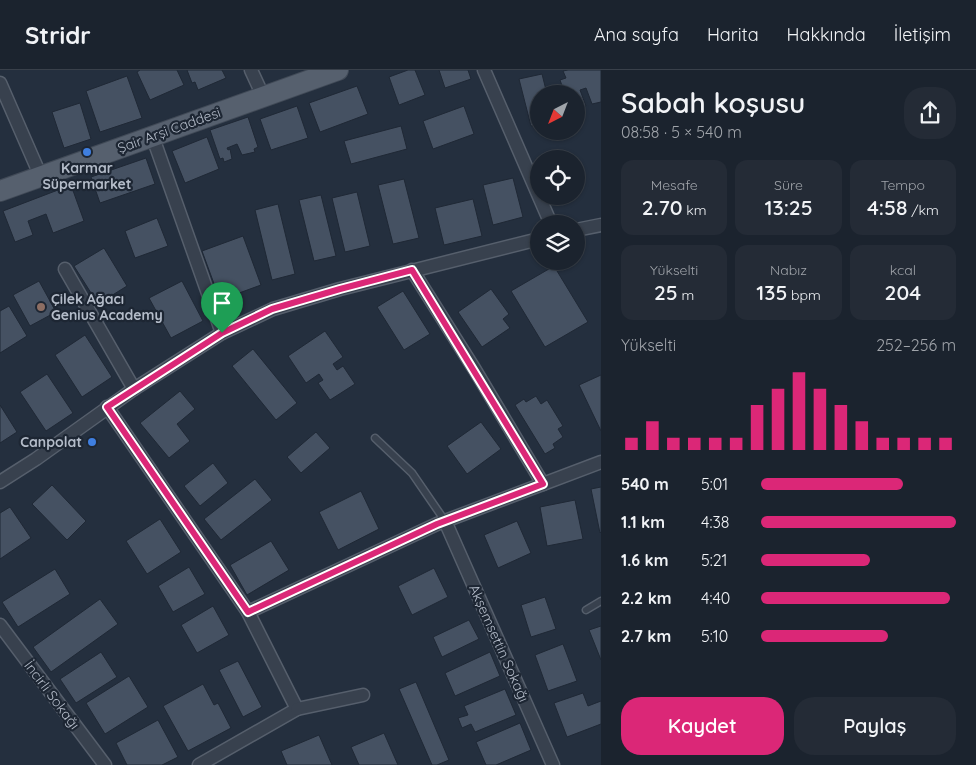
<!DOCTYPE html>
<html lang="tr">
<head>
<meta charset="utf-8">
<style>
	body { margin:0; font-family:Quicksand,sans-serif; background:#242b36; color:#f1f3f6; height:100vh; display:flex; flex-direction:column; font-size:19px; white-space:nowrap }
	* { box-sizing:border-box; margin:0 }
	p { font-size:16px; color:#a0a4aa }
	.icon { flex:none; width:28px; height:28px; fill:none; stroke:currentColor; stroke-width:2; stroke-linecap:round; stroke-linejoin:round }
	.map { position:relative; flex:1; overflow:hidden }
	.side { display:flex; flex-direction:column; background:#1b232e; width:375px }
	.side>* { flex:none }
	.needle { width:32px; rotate:222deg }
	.fabs { position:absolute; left:530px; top:15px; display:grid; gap:10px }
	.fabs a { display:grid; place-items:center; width:55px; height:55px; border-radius:50%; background:#1b232e; box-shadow:0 1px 4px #0004,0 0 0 1px #39404a; font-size:25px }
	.pin { position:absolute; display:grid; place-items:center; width:42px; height:42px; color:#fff; margin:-51px -21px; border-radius:50% 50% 50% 0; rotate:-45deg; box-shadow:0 0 5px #0007 }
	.pin .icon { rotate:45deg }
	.round { display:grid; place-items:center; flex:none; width:52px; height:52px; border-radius:20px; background:#242b36 }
	.summary { display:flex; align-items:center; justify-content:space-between; height:85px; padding:0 20px }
	h1 { font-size:28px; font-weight:600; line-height:38px }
	.stats { display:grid; grid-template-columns:repeat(3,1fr); gap:8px; height:85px; padding:5px 20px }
	.stats div { display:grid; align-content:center; border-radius:12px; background:#242b36; text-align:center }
	.stats b { font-size:21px; font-weight:600 }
	.stats small { font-size:14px; font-weight:400 }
	.stats p { font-size:14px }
	.chart { height:140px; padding:10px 20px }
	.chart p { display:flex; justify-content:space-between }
	.chart svg { width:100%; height:90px; margin-top:5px; stroke:#db2777; stroke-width:6 }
	.cta { display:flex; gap:10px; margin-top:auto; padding:10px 20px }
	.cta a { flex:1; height:58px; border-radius:20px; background:#db2777; color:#fff; font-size:20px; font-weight:600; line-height:58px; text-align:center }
	.cta a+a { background:#242b36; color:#f1f3f6 }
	ul { padding:0 20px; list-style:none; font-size:16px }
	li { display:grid; grid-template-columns:80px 60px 1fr; align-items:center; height:38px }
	li i { height:12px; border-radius:6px; background:#db2777 }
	header { display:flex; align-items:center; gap:30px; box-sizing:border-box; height:70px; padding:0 25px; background:#1b232e; border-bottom:1px solid #39404a }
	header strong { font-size:24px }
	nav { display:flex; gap:28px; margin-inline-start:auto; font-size:18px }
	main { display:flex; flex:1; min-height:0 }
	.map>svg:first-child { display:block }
	.building { fill:#455162; stroke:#1f2835 }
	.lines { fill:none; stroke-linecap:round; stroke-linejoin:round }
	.lane-casing { stroke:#565f6c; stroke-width:9 }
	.street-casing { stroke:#565f6c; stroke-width:15 }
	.primary-casing { stroke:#414a57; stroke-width:22 }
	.lane { stroke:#38414e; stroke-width:6 }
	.street { stroke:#38414e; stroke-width:12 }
	.primary { stroke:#56606e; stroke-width:20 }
	.route-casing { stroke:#fff; stroke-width:10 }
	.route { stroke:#db2777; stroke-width:6 }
	.shop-dot { fill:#3f7fe0; stroke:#1d2633; stroke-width:2 }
	.education-dot { fill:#8d6e63; stroke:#1d2633; stroke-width:2 }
	.labels { text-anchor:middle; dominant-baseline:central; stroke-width:4.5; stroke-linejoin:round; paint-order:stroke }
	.street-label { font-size:14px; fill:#b4bcc9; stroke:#1d2633 }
	.poi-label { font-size:14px; font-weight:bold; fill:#b4bcc9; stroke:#1d2633 }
</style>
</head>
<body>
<header>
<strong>Stridr</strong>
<nav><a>Ana sayfa</a><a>Harita</a><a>Hakkında</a><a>İletişim</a></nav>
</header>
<main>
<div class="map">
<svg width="601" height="695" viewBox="0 0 601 695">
	<rect width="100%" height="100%" fill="#242f3e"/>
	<g class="building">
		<path d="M140 0H177L184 15 150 30 137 2Z"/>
		<path d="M187 0H222L226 8 198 20 195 12 192 13Z"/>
		<path d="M408 0H415L425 25 399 35 389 7Z"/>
		<path d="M439 0H468L471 9 445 18Z"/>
		<path d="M568 0H601V32L592 34 586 18 580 20 586 36 576 38V24H565L560 10 566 8 563 1Z"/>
		<path d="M542 4 547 24H539V54L531 56 519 9Z"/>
		<path d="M127 6 142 48 100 62 86 21Z"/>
		<path d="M357 16 368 44 320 62 309 33Z"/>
		<path d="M80 33 91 69 64 78 52 42Z"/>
		<path d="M297 36 308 68 271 80 260 49Z"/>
		<path d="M464 36 474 64 433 79 423 51Z"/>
		<path d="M248 47 258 77 254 79 255 82 242 85 237 74 227 78 228 80 230 79 232 89 224 92 223 88 220 89 210 60Z"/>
		<path d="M401 56 407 79 351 94 344 71Z"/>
		<path d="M207 67 219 99 185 113 172 81Z"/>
		<path d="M562 81 563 87 572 86V89H557L556 82Z"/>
		<path d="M146 88 155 114 100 133 91 107Z"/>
		<path d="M513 108 523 147 493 155 483 115Z"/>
		<path d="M404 109 419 168 393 174 378 115Z"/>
		<path d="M71 115 84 151 53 163 46 144 28 151 33 165 15 172 3 141Z"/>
		<path d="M357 122 370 176 345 182 332 128Z"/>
		<path d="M321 125 336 186 314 191 299 130Z"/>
		<path d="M473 129 482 166 444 175 435 138Z"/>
		<path d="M278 134 295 204 272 210 255 140Z"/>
		<path d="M157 148 168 176 135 188 125 161Z"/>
		<path d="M243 166 261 215 220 230 202 181Z"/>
		<path d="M104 178 127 216 98 234 74 196Z"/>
		<path d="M554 196 588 252 545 277 511 221Z"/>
		<path d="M39 211 56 242 30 256 13 225Z"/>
		<path d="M182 211 203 251 171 268 149 228Z"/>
		<path d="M491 219 509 244 503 249 510 258 482 277 458 242Z"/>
		<path d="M403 221 430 264 404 280 377 237Z"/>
		<path d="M9 236 27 266 0 283V241Z"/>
		<path d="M325 261 343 287 333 294 337 300 343 296 355 314 330 330 318 313 323 310 319 304 306 313 288 286Z"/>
		<path d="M85 265 112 307 82 327 55 285Z"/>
		<path d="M253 279 297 333 276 350 232 296Z"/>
		<path d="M47 304 73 343 46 361 20 322Z"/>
		<path d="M601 305V361L579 315Z"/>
		<path d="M180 321 195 339 177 354 190 371 169 388 140 353Z"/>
		<path d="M536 326 541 334 547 330 563 356 558 359 563 367 553 374 555 378 545 384 515 335 524 329 526 332Z"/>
		<path d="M0 335 17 362 0 373Z"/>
		<path d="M481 352 501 379 467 404 447 376Z"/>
		<path d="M316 362 330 378 301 403 287 387Z"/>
		<path d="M213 393 228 413 200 436 184 416Z"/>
		<path d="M255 409 272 430 221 470 204 449Z"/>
		<path d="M52 415 86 451 67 470 32 434Z"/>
		<path d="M601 417V462L600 463 591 419Z"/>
		<path d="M361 421 379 459 338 480 319 442Z"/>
		<path d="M575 430 583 469 547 476 540 437Z"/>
		<path d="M10 437 31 468 0 489V443Z"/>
		<path d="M160 449 181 482 147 504 126 471Z"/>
		<path d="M517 451 531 483 498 498 484 465Z"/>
		<path d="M271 471 289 500 247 525 230 495Z"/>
		<path d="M189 497 205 524 173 542 158 516Z"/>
		<path d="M434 498 448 527 412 545 398 516Z"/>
		<path d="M55 499 70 524 18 557 2 532Z"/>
		<path d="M545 527 556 559 531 567 521 535Z"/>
		<path d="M100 529 118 554 51 602 33 577Z"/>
		<path d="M213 536 229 565 197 583 181 555Z"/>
		<path d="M469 550 479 569 442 587 433 567Z"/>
		<path d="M601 556V590L589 560Z"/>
		<path d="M563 574 577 611 548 621 535 585Z"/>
		<path d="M101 582 117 607 76 633 60 609Z"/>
		<path d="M490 582 500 606 455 626 445 603Z"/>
		<path d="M238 591 262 637 243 647 219 600Z"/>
		<path d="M129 606 148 637 105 664 86 633Z"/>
		<path d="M416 612 449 690 437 695H432L399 619Z"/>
		<path d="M203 614 214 635 218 633 231 658 188 681 163 636Z"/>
		<path d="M505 619 516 645 475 662 471 654 462 658 458 648 468 645 464 636Z"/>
		<path d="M583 623 588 636 601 631V654L567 667 554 633Z"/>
		<path d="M158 650 178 687 162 695H127L116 673Z"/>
		<path d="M520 653 531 680 496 695H486L476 672Z"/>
		<path d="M384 663 398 695H359L351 677Z"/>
		<path d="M319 665 332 695H287L281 681Z"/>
	</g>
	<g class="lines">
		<g class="lane-casing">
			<g id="lane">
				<path d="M375 368 412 403 445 451"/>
				<path d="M586 540 601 531"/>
			</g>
		</g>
		<g class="street-casing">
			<g id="street">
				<path d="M251 0 263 26"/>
				<path d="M484 0 551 154"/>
				<path d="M0 13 41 107"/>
				<path d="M152 65 222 263"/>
				<path d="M576 160 601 155"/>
				<path d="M65 199 134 319"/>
				<path d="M412 200 475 300 543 414"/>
				<path d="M107 337 248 542 297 639 199 695"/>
				<path d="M0 412 36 389 134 319 222 263 273 239 340 219 539 169"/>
				<path d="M445 451 553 695"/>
				<path d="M248 542 437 454 601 392"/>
				<path d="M0 555 105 695"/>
				<path d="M297 639 363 625"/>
			</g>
		</g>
		<g class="primary-casing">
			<path id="primary" d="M0 121 338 0"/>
		</g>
		<use href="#lane" class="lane"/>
		<use href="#street" class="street"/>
		<use href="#primary" class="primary"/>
	</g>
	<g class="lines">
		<g class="route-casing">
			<path id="route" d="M412 200 543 414 437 454 248 542 107 337 222 263 272 239 340 219Z"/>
		</g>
		<use href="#route" class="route"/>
	</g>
	<g class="shop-dot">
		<circle cx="87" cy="82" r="5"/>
		<circle cx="92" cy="372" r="5"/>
	</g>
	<circle class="education-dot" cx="41" cy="237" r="5"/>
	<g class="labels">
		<g class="street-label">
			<text transform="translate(169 60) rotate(-20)">Şair Arşi Caddesi</text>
			<text transform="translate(499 573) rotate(66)">Akşemsettin Sokağı</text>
			<text transform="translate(52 625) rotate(53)">İncirli Sokağı</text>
		</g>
		<g class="poi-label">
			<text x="87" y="98">Karmar<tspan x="87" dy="16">Süpermarket</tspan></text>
			<text x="51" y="229" text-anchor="start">Çilek Ağacı<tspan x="51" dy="16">Genius Academy</tspan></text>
			<text x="82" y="372" text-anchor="end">Canpolat</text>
		</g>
	</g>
</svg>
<div class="fabs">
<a><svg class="needle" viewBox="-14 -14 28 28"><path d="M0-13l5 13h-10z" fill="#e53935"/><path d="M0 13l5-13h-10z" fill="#a0a4aa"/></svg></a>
<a><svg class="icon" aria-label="locate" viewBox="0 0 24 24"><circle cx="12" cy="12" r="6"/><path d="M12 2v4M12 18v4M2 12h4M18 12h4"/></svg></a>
<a><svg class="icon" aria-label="layers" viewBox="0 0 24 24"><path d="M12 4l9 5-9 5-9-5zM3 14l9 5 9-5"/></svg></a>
</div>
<div class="pin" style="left:222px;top:263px;background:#1e9e55"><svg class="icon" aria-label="arrive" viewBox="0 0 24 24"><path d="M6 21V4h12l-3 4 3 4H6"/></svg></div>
</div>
<section class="side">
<div class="summary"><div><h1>Sabah koşusu</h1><p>08:58 · 5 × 540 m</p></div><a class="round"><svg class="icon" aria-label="share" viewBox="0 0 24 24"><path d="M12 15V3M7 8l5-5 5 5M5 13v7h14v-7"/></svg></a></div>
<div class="stats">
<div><p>Mesafe</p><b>2.70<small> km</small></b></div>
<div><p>Süre</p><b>13:25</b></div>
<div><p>Tempo</p><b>4:58<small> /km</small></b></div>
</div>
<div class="stats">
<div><p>Yükselti</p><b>25<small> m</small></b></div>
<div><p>Nabız</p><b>135<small> bpm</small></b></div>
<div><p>kcal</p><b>204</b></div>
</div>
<div class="chart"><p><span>Yükselti</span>252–256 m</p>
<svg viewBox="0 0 160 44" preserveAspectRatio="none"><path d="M5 44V38M15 44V30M25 44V38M35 44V38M45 44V38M55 44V38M65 44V22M75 44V14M85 44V6M95 44V14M105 44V22M115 44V30M125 44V38M135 44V38M145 44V38M155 44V38"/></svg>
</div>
<ul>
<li><b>540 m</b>5:01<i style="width:73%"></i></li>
<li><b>1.1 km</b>4:38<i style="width:100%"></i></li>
<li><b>1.6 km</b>5:21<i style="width:56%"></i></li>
<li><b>2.2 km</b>4:40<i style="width:97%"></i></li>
<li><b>2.7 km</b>5:10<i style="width:65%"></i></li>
</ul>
<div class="cta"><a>Kaydet</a><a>Paylaş</a></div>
</section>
</main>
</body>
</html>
